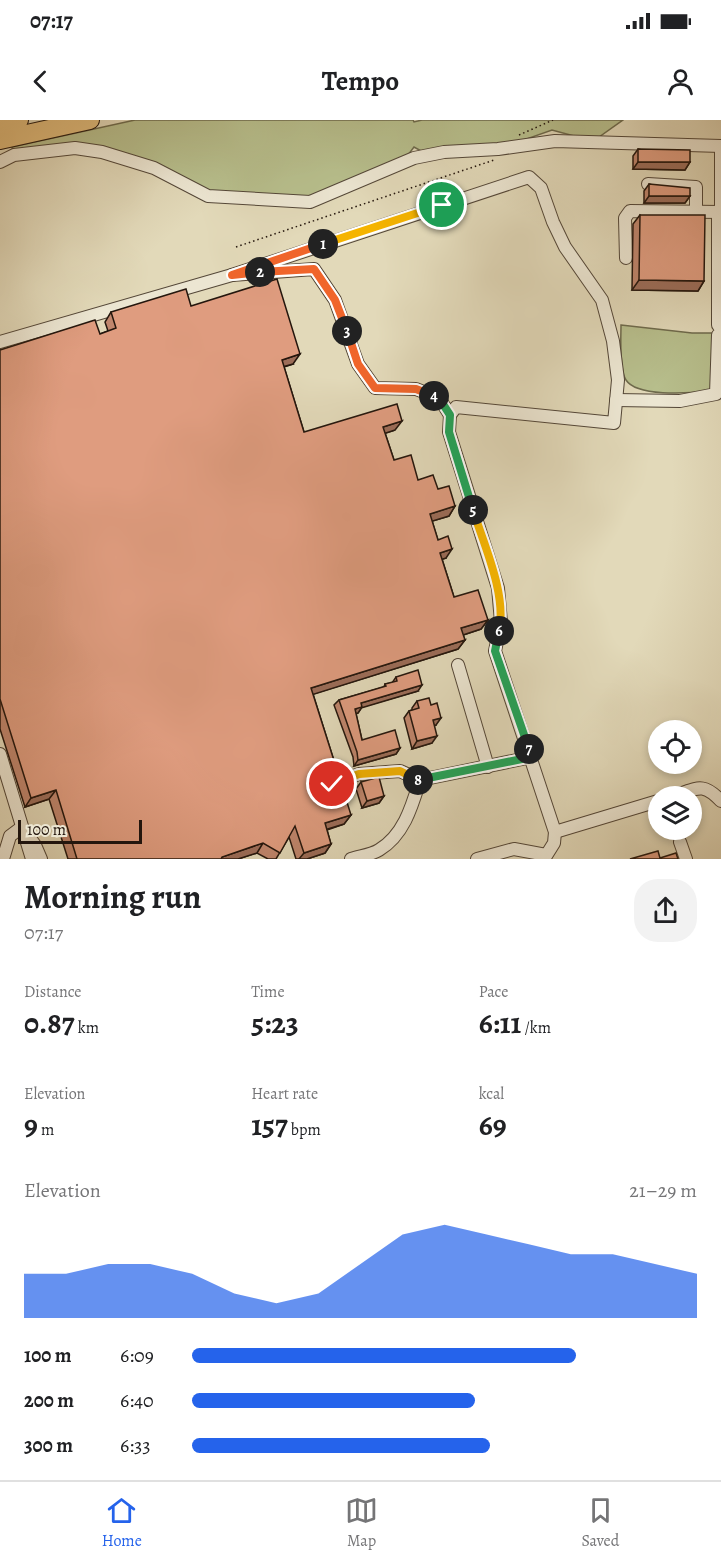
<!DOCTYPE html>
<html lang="en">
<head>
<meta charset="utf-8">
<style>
	body { margin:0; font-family:Alegreya,serif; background:#f2f2f2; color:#202124; height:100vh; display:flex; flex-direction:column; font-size:22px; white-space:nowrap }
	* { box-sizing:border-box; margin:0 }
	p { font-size:20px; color:#757577 }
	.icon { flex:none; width:33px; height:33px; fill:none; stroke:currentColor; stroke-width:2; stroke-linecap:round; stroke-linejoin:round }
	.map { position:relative; height:739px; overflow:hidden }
	.panel { display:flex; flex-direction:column; background:#fff; flex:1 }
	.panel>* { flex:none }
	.fabs { position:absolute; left:648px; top:600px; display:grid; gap:12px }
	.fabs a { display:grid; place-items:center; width:54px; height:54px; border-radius:50%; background:#fff; box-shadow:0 3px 9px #0003; font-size:30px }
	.scale { position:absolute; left:18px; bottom:15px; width:124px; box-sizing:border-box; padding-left:6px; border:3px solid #24160d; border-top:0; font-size:16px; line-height:21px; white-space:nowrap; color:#24160d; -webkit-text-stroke:4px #ece6d2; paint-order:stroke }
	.pin { position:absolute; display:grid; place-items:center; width:51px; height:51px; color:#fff; margin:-26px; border:3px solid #fff; border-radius:50%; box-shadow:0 2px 6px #0007 }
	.km { position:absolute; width:30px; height:30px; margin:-15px; border-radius:50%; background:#222; color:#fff; font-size:16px; line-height:30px; text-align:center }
	.round { display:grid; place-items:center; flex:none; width:63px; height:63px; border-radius:24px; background:#f2f2f2 }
	.summary { display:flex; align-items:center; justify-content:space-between; height:102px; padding:0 24px }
	h1 { font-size:33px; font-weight:600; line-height:45px }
	.figures { display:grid; grid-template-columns:repeat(3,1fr); gap:9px; height:102px; padding:6px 24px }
	.figures div { display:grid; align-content:center }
	.figures b { font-size:30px; font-weight:600 }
	.figures small { font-size:16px; font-weight:400 }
	.figures p { font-size:16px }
	.chart { height:168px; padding:12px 24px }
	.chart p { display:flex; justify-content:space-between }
	.chart svg { width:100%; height:108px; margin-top:6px; fill:#2563eb; opacity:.7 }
	ul { padding:0 24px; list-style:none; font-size:20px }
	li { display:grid; grid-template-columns:96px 72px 1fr; align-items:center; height:45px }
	li i { height:15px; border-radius:8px; background:#2563eb }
	.status { display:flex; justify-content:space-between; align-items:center; height:42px; padding:0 30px; background:#fff; direction:ltr }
	.status svg { height:16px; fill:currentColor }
	header { display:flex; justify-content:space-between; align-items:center; height:78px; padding:0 24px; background:#fff; font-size:27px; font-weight:600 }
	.dock { display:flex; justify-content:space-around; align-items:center; height:84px; border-top:2px solid #e0e0e0; background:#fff; font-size:16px; color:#757577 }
	.dock a { display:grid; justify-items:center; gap:3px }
	.dock .on { color:#2563eb }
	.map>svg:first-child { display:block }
	.green { fill:#b7be8c; stroke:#6e6a4c; stroke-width:1.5 }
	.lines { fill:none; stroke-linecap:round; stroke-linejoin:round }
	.minor-casing { stroke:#544738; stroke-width:14 }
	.highway-casing { stroke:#24160d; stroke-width:20 }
	.path { stroke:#24160d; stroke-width:1.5; stroke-dasharray:1.5 3; stroke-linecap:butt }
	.minor { stroke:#ece6d2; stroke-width:12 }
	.highway { stroke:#e1bc7c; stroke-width:18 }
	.wall { fill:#c0866d; stroke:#24160d; stroke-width:1.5 }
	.shaded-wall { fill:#9c6d59; stroke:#24160d; stroke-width:1.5 }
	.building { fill:#df9c7f; stroke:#24160d; stroke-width:1.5 }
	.split-1-casing { stroke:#fff; stroke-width:12 }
	.split-2-casing { stroke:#fff; stroke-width:12 }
	.split-3-casing { stroke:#fff; stroke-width:12 }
	.split-4-casing { stroke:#fff; stroke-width:12 }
	.split-5-casing { stroke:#fff; stroke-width:12 }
	.split-6-casing { stroke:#fff; stroke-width:12 }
	.split-7-casing { stroke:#fff; stroke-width:12 }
	.split-8-casing { stroke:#fff; stroke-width:12 }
	.split-9-casing { stroke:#fff; stroke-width:12 }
	.split-1 { stroke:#f5b400; stroke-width:8 }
	.split-2 { stroke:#f0652b; stroke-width:8 }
	.split-3 { stroke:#f0652b; stroke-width:8 }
	.split-4 { stroke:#f0652b; stroke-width:8 }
	.split-5 { stroke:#22a559; stroke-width:8 }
	.split-6 { stroke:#f5b400; stroke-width:8 }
	.split-7 { stroke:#22a559; stroke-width:8 }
	.split-8 { stroke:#22a559; stroke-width:8 }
	.split-9 { stroke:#f5b400; stroke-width:8 }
</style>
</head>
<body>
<div class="status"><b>07:17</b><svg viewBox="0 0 49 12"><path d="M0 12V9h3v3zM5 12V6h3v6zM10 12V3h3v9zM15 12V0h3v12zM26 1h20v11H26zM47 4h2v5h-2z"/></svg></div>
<header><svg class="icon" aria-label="back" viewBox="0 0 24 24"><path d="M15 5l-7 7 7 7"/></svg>Tempo<svg class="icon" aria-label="person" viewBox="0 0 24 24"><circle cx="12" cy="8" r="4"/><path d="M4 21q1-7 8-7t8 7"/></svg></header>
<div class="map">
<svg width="721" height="739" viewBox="0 0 721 739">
	<rect width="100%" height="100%" fill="#e2d9b9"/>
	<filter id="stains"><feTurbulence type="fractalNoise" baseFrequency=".00333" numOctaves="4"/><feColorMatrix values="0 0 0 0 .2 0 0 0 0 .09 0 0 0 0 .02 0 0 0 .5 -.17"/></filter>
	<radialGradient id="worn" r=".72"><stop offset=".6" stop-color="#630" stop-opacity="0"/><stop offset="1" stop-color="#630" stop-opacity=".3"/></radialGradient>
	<g class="green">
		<path d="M135 0H413L414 2 422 0H623L599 17 574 16 552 10 498 29 423 32 414 27 408 35 315 75 300 80 208 76 102 32 14 35 12 27Z"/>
		<path d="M621 205 692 213H721V271C700 272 638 279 626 260 619 250 621 218 621 205Z"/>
	</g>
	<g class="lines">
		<g class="minor-casing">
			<g id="minor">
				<path d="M0 42 14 35 75 28 102 32 154 48 208 76 310 82 414 38 444 32 498 29 555 21 721 26"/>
				<path d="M648 64 696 67V92"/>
				<path d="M721 92V26"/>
				<path d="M626 138 625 98 630 91 721 92"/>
				<path d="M232 155 529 57 541 68 553 102 565 127 602 180 613 221 618 260 614 303 456 287 450 295 449 312 498 468 501 502 495 531 555 712 554 723 544 739"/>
				<path d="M718 205V92"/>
				<path d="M0 222 232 155 314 149 335 180 358 244 375 268 416 269 439 278 450 295"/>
				<path d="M616 280 680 281 716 274 718 215"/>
				<path d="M458 545 488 647"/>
				<path d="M0 634 32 739"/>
				<path d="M332 664 359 654 400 651 420 660"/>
				<path d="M673 676C697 669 702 661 721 681"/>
				<path d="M555 712 658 681"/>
				<path d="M680 722 686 739"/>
				<path d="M3 739 10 716 22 707 35 725 41 739"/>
				<path d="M351 739C360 736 371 735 379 730 404 715 412 686 420 660L532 637"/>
				<path d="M477 739 514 729 546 735"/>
			</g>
		</g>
		<g class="highway-casing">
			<g id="highway">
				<path d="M0 4 19 0"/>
				<path d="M0 20 90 0"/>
			</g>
		</g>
		<g class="path">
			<path d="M519 15 553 0"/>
			<path d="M236 127 494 40"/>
		</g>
		<use href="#minor" class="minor"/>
		<use href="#highway" class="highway"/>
	</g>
	<g class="wall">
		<path d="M638 29 690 42 685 50 633 49V36Z"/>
		<path d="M649 64 690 76 685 83H644V71Z"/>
		<path d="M640 95 704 161 698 171 632 170 633 104Z"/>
		<path d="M191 186 293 244 284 247 304 312 395 310 385 313 394 340 418 360 438 369 455 386 449 396 432 401 438 420 446 438 442 439 454 477 488 500 481 509 463 515 465 520 458 529 313 574 336 647 331 653V657L351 695 344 704 327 710 331 724 325 733 307 739H296L289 717 276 739H268L257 733 238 739H68L49 679 25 687 0 609V230L100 214 108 211 105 202 111 192Z"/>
		<path d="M396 557 418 571 362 587 358 593 356 594 362 620 400 628 396 634 354 646 353 637 334 585 339 580 384 567 385 564 392 563Z"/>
		<path d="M417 581 436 605 434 606 432 623 412 629 404 598 409 591 412 590V588Z"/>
		<path d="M361 662 384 676 379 683 362 688 356 669Z"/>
	</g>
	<g class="shaded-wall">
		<path d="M638 42H690L685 50 633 49Z"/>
		<path d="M649 76H690L685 83H644Z"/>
		<path d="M639 160 704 161 698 171 632 170Z"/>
		<path d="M300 234 293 244 275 249 282 240Z"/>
		<path d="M402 301 395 310 377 316 383 307Z"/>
		<path d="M455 386 449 396 423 404 430 394Z"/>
		<path d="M452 429 446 438 434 442 440 433Z"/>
		<path d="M488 500 481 509 454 518 461 508Z"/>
		<path d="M465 520 458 529 305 577 311 568Z"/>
		<path d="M422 565 418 571 361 588 362 587 358 593 351 595 361 583Z"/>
		<path d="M441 598 436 605 428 607 433 600Z"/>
		<path d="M437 616 432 623 412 629 417 621Z"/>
		<path d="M400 628 396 634 354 646 358 640Z"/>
		<path d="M56 670 49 679 25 687 31 678Z"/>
		<path d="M384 676 379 683 362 688 367 681Z"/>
		<path d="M351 695 344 704 318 712 325 703Z"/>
		<path d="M263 723 257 733 238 739H220L222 737Z"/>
		<path d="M331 724 325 733 307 739H299L304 733Z"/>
	</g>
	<g class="building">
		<path d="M638 29 690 30V42H638Z"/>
		<path d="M649 64 690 68V76H649Z"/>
		<path d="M640 95H705L704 161 639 160Z"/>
		<path d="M277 159 300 234 282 240 304 312 397 284 402 301 383 307 394 340 411 335 418 360 433 355 438 369 449 366 455 386 430 394 438 420 448 416 452 429 440 433 454 477 478 470 488 500 461 508 465 520 311 568 336 647 332 650 331 657 334 661 341 663 351 695 325 703 331 724 304 733 295 706 280 733 263 723 222 737 221 739H77L56 670 31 678 0 579V230L95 200 100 214 116 208 111 192 186 169 191 186Z"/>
		<path d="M418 550 422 565 361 583 362 587 355 589 362 620 395 610 400 628 358 640 357 632 339 580 386 566 385 564 397 561 396 557Z"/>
		<path d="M429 578 431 585 437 583 441 598 433 600 437 616 417 621 409 591 419 588 417 581Z"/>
		<path d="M379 657 384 676 367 681 361 662Z"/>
		<path d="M658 731 660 738 676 733 678 739H630Z"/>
	</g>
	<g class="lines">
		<g class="split-1-casing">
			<path id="split-1" d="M323 124 442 85"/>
		</g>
		<g class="split-2-casing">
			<path id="split-2" d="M260 152 232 155 323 124"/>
		</g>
		<g class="split-3-casing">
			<path id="split-3" d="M260 152 314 149 335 180 347 211"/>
		</g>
		<g class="split-4-casing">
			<path id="split-4" d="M347 211 358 244 375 268 416 269 434 276"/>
		</g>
		<g class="split-5-casing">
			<path id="split-5" d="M434 276 439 278 450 295 449 312 473 390"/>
		</g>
		<g class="split-6-casing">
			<path id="split-6" d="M473 390C484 425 507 475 499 511"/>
		</g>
		<g class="split-7-casing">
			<path id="split-7" d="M499 511 495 531 529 629"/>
		</g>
		<g class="split-8-casing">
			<path id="split-8" d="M418 660 532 637 529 629"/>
		</g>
		<g class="split-9-casing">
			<path id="split-9" d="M332 664 359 654 400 651 418 660"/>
		</g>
		<use href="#split-1" class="split-1"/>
		<use href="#split-2" class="split-2"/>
		<use href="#split-3" class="split-3"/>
		<use href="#split-4" class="split-4"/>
		<use href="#split-5" class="split-5"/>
		<use href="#split-6" class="split-6"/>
		<use href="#split-7" class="split-7"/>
		<use href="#split-8" class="split-8"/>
		<use href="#split-9" class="split-9"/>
	</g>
	<rect width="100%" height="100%" filter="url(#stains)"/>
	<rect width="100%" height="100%" fill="url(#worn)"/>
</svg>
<div class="fabs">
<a><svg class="icon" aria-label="locate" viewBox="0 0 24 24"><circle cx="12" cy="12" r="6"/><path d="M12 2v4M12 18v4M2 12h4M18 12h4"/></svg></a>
<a><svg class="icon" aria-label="layers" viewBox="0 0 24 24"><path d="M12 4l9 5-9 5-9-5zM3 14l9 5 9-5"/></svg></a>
</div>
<div class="scale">100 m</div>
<div class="pin" style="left:442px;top:85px;background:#1e9e55"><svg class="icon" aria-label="arrive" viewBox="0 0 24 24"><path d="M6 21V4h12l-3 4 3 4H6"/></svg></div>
<div class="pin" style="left:332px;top:664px;background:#d93025"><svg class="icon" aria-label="check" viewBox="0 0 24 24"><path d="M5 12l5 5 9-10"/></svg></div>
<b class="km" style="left:323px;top:124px">1</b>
<b class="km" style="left:260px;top:152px">2</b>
<b class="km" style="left:347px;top:211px">3</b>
<b class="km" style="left:434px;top:276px">4</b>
<b class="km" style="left:473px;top:390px">5</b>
<b class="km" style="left:499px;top:511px">6</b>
<b class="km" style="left:529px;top:629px">7</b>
<b class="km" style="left:418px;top:660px">8</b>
</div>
<section class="panel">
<div class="summary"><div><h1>Morning run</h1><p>07:17</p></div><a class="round"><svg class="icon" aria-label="share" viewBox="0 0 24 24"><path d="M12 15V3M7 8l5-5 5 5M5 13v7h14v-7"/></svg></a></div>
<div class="figures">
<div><p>Distance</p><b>0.87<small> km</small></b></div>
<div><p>Time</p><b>5:23</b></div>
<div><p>Pace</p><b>6:11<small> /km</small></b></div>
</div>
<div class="figures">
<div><p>Elevation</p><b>9<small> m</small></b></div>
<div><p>Heart rate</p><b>157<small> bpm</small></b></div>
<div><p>kcal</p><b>69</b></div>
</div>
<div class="chart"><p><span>Elevation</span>21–29 m</p>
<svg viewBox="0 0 160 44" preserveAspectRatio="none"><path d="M0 44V26L10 26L20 22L30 22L40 26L50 34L60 38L70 34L80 22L90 10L100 6L110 10L120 14L130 18L140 18L150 22L160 26V44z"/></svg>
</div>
<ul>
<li><b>100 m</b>6:09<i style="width:76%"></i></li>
<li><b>200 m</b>6:40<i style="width:56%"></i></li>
<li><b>300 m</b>6:33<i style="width:59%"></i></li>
</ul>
</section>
<nav class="dock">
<a class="on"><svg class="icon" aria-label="home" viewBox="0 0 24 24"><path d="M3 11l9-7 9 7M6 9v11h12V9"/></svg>Home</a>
<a><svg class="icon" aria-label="map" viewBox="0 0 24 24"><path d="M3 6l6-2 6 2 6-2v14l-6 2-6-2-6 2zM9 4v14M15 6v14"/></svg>Map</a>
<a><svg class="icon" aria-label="saved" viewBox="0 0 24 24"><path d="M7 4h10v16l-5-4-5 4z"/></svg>Saved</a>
</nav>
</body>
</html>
